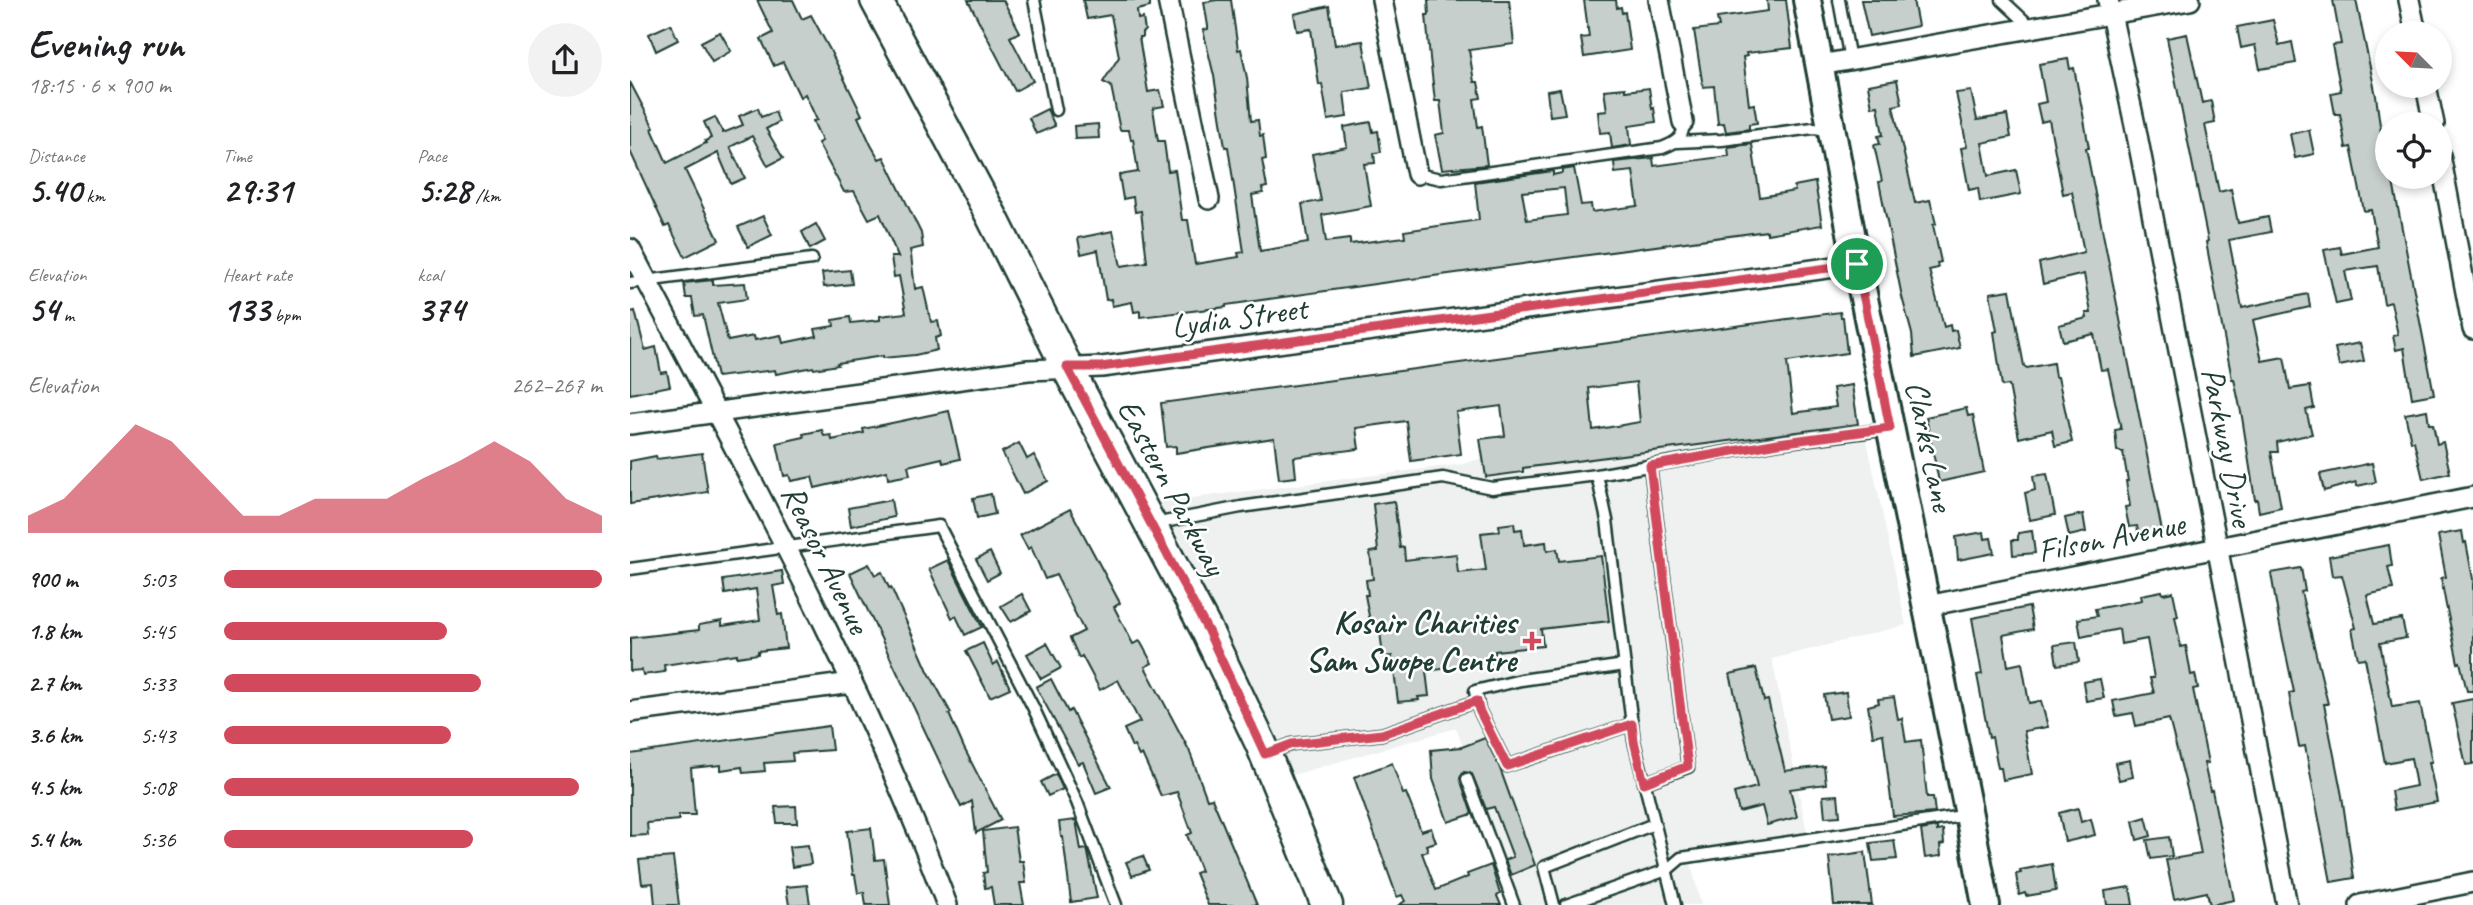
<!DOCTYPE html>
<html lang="en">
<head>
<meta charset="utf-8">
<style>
	body { margin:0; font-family:Caveat,sans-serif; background:#f2f2f2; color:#202124; height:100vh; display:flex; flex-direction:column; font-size:26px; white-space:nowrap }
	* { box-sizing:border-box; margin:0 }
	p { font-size:23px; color:#757577 }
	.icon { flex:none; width:38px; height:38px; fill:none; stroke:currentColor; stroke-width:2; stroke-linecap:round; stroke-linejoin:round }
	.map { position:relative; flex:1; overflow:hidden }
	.drawer { display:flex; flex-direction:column; background:#fff; width:630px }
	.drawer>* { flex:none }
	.needle { width:46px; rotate:294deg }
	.buttons { position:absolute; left:1745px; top:21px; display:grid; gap:14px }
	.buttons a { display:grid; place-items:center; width:77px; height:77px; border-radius:50%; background:#fff; box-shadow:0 4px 10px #0003; font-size:35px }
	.pin { position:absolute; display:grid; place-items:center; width:60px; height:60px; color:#fff; margin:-30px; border:4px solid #fff; border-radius:50%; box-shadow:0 2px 7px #0007 }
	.round { display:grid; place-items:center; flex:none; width:74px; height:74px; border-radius:37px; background:#f2f2f2 }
	.summary { display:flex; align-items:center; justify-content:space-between; height:119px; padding:0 28px }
	h1 { font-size:38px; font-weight:700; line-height:52px }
	.metrics { display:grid; grid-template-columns:repeat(3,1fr); gap:10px; height:119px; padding:7px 28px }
	.metrics div { display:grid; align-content:center }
	.metrics b { font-size:35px; font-weight:700 }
	.metrics small { font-size:19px; font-weight:400 }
	.metrics p { font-size:19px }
	.chart { height:196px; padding:14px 28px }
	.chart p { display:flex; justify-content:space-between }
	.chart svg { width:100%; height:126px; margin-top:7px; fill:#d1495b; opacity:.7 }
	ul { padding:0 28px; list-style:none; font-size:23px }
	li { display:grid; grid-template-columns:112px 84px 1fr; align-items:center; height:52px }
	li i { height:18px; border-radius:9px; background:#d1495b }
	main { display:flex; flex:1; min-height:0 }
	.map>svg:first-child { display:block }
	.built { fill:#eef1f0 }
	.building { fill:#c7cfcc; stroke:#1f3d34; stroke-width:2; fill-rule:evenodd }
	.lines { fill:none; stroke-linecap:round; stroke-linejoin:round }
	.lane-casing { stroke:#1f3d34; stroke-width:15 }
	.street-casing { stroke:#1f3d34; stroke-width:24 }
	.secondary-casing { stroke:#1f3d34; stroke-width:32 }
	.primary-casing { stroke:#1f3d34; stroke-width:35 }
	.lane { stroke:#fff; stroke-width:10 }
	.street { stroke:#fff; stroke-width:19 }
	.secondary { stroke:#fff; stroke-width:26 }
	.primary { stroke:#fff; stroke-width:30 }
	.route-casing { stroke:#fff; stroke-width:14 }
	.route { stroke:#d1495b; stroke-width:9 }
	.poi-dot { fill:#d1495b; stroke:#fff; stroke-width:2.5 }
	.labels { text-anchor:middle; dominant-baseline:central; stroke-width:5; stroke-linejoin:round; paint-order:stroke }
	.street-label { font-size:33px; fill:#1f3d34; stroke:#fff }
	.poi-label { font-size:33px; font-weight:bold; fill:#1f3d34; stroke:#fff; text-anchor:end }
</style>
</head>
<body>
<main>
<section class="drawer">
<div class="summary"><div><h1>Evening run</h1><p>18:15 · 6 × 900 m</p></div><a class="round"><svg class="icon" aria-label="share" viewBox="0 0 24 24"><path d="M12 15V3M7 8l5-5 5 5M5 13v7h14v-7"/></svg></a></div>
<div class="metrics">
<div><p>Distance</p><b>5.40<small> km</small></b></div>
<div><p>Time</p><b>29:31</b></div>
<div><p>Pace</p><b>5:28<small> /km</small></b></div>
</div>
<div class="metrics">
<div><p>Elevation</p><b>54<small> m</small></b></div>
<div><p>Heart rate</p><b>133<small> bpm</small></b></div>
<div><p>kcal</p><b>374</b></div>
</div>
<div class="chart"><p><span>Elevation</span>262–267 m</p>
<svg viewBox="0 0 160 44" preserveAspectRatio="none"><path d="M0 44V38L10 32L20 19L30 6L40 12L50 25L60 38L70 38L80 32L90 32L100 32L110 25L120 19L130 12L140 19L150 32L160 38V44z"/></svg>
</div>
<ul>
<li><b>900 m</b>5:03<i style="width:100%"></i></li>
<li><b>1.8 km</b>5:45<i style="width:59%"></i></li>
<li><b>2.7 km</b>5:33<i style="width:68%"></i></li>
<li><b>3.6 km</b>5:43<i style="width:60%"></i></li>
<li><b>4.5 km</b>5:08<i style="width:94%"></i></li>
<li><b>5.4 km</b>5:36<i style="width:66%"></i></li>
</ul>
</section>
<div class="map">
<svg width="1843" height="905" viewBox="0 0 1843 905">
	<rect width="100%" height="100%" fill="#fff"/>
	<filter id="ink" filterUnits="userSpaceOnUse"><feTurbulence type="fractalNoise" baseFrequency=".0143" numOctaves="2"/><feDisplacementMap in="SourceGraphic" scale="14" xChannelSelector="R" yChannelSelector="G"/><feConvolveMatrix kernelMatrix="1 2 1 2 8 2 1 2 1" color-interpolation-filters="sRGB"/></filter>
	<g filter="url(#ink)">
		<path class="built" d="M1226 406 1228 424 1238 445 1276 625 1142 659 1180 847 1061 863 1071 905H891L826 728 659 776 523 503 833 464 853 458Z"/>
		<g class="building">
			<path d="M127 0H163L172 19 181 15 200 50 232 115 228 117 241 145 249 159 254 157 291 233 293 247 280 250 281 255 285 289 293 287 301 322 308 321 311 336 305 338 307 350 285 355 253 358V356L207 363 208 365 184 369 183 367 146 374 145 370 87 377 73 315 65 316 62 298H56L54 283 83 280V285L115 283 117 299 88 303 98 341 124 336 125 340 151 335 153 343 187 336 185 329 204 326 203 320 220 317 221 323 250 320V316L276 313 269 276 264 277 261 257H268L250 214 239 219 224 191 214 192 188 143 192 141 183 121 187 120 175 94 170 97 153 62 144 66 131 39 143 33Z"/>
			<path d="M338 0H373L390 32 380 37 403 81 385 91Z"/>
			<path d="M453 0H520V7L507 10 508 19 513 18 515 31 512 32V37H509L518 92 530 90 534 106 523 108 528 141H534L538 171 545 170 552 220H558L565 264 609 257 608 253 614 252 598 147H595L584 76 573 30 578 29V26L574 2 587 0H601L608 50 611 49 617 78 621 121 628 120 630 136 633 135 636 159 632 160 637 187 632 188 633 193 622 195 630 251 678 243 672 204 691 201 682 154 717 147 714 127 741 122 743 132 748 131 751 152 744 153 745 163 734 164 741 206 692 215 696 242 720 239V244L775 237 774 231 849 220 845 182 923 171V175L932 173V170L944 168 951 205 961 204 962 212 1008 206 1003 171 985 173 984 162 1023 158 1024 166 1099 156 1098 147 1122 144 1130 197 1165 191 1164 186 1185 182 1192 225 1137 234V231L759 282 596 305V307L510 317V311L504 312 502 302 482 306 481 299 476 300 468 250 451 254 448 238 483 231 491 266 517 262 511 211 505 212 503 197 493 199 489 175 508 172 503 139 501 140 499 130H490L481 86 473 82 489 57 481 15 457 19ZM934 188 937 215 897 220 892 192Z"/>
			<path d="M798 0H879L884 44 839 50 844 82H848L851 98 844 99 848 127 852 126 857 165 812 169 805 135 814 133 810 101H805L800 58 796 15H799Z"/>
			<path d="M954 0H986L987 8 991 7 992 13 995 12 1000 50 954 57 951 38 959 37Z"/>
			<path d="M1137 0H1156L1162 48 1116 53 1117 56 1113 57 1119 105 1124 104 1127 123 1119 124V129L1096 132 1094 123 1088 124 1084 86 1073 87 1064 30 1089 27 1087 18 1138 11Z"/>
			<path d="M1231 0H1283L1288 26 1239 36Z"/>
			<path d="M1703 0H1726L1746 96 1757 177H1762L1804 394 1782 398 1774 348 1766 350 1763 336 1768 335 1761 302 1754 304 1748 266 1715 271 1721 301 1706 304 1694 250 1710 247 1712 254 1748 247 1741 210 1734 211 1721 147 1716 148 1710 114H1705L1701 93 1711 91 1702 45 1711 44Z"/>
			<path d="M699 6 705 45 733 41 741 88 714 92 717 117 698 120 692 84 689 85 681 29 667 31 664 14Z"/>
			<path d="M1643 20 1649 45 1662 42 1666 63 1630 69 1625 45 1611 48 1607 27Z"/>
			<path d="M41 24 48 40 26 51 19 34Z"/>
			<path d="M90 32 101 51 82 62 71 42Z"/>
			<path d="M1557 34 1572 103 1581 101 1585 123 1575 125 1589 192 1601 189 1608 223 1638 217 1641 232 1599 240 1612 308 1678 294 1680 307 1623 320 1632 361 1654 357 1660 389 1680 386 1684 408 1676 410 1682 434 1647 442 1648 452H1641L1651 507 1629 512 1627 499 1625 500 1612 417 1604 379H1602L1576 242 1578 241 1537 38Z"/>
			<path d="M1438 59 1440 69 1444 68 1453 114 1459 148H1456L1532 531 1509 536 1507 526 1499 527 1495 507 1500 506 1496 481H1498L1493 452 1487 451 1485 430 1491 429 1478 369 1471 370 1464 334 1433 341 1429 325 1457 318 1456 313H1461L1454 274 1413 284 1409 263 1454 252 1442 192 1433 194 1419 120 1411 122 1407 104 1416 102 1409 64Z"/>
			<path d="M1267 80 1272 104 1263 106 1285 203 1300 200 1306 224 1303 225 1311 262 1307 263 1308 268 1299 270 1314 327 1320 325 1321 331 1326 330 1330 348 1284 357 1282 334 1272 297 1249 182 1252 181 1244 145 1250 144 1248 136 1253 135 1248 106 1242 107 1238 85Z"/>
			<path d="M0 82 24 128 22 129 37 163 76 143 75 141 81 138 74 122 85 117 93 133 113 125 109 116 128 108 131 117 145 112 149 122 136 129 153 158 138 166 122 136 100 147 115 178 101 184 88 153 55 170 89 240 55 257 39 225 35 227 0 151Z"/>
			<path d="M995 88V91L1019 88 1022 109 1024 108 1026 122 999 126 1001 145 982 148 980 132 970 133 968 112 977 111 974 90Z"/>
			<path d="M930 89 935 114 920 116 917 91Z"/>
			<path d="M1341 91 1347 120 1377 115 1381 137 1352 143 1358 176 1386 170 1391 194 1350 202 1348 188 1339 190 1331 148 1337 147 1326 93Z"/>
			<path d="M417 109 425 126 406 134 399 118Z"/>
			<path d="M468 124 469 138 445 139 444 126Z"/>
			<path d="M1679 130 1684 154 1665 158 1660 134Z"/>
			<path d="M133 216 142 235 118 247 108 227Z"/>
			<path d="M186 224 195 241 180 249 172 232Z"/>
			<path d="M220 270 222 284 194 287 192 273Z"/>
			<path d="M1380 290 1394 366 1397 368 1423 363 1425 377H1428L1442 442 1425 446 1422 430 1389 438 1379 385 1372 386 1364 332 1367 331 1360 293Z"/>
			<path d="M5 311 15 350 26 347 31 373 37 372 40 386 0 394V312Z"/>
			<path d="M1210 312 1211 317H1213L1217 353 1157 362 1163 413 1206 407 1203 388 1222 385 1228 424 893 468V472L856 477 850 439 875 436 871 406 826 412 831 454 781 461 776 421 726 428 729 449 664 457 666 477 649 479 644 438 546 453V446L536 447 531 403ZM1006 382 1010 422 963 430 959 388Z"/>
			<path d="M1730 343 1734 361 1709 366 1705 348Z"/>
			<path d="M1336 408 1338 416 1343 415 1354 472 1309 482 1296 417Z"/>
			<path d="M1797 410 1799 424H1803L1807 444 1813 442 1820 473 1793 479 1784 441H1781L1775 414Z"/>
			<path d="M319 411 330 459 313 463 312 458 278 466 280 475 258 479 257 471 185 488 182 477 161 481 159 475 154 476 147 443 174 437 173 434 192 430 194 436 201 435 202 440 234 433 233 429Z"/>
			<path d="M389 443 397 459 404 455 418 481 393 494 372 452Z"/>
			<path d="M72 453 78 492 0 504V461L26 456 27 459Z"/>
			<path d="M1742 463 1746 482 1727 486 1726 482 1694 491 1690 474Z"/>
			<path d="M1417 474 1425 515 1400 520 1395 493 1405 490 1403 476Z"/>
			<path d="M361 494 365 514 347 518 343 498Z"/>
			<path d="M261 500 264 517 221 526 218 508Z"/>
			<path d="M764 501 770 548 774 547 775 560 826 554 828 573 856 570 851 533 870 531 869 525 884 523 885 530 892 529 894 545 916 542 917 551 927 549 929 561 971 556 979 621 911 629 913 646 865 651V654L859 655 860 663 796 671 799 696 788 697 789 700 768 702 762 656 753 657 750 631 742 632 735 595H738L736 580 743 579 740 552 748 551 743 504Z"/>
			<path d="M440 509 490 603 484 607 503 644 510 641 522 663 515 667 559 750 577 799 582 798 627 905H578L565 873 571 871 557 835 562 833 547 792 531 796 512 754 509 756 504 746 502 747 494 729 510 722 488 680 470 690 452 656 449 658 440 638 454 631 426 575 415 579 401 547 398 549 390 535Z"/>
			<path d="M1453 514 1456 532 1439 536 1435 518Z"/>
			<path d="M1402 531 1405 553 1383 555 1382 540H1388V533Z"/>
			<path d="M1832 531 1834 543 1836 542 1843 579V691H1837L1830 662 1828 663 1816 605 1811 578 1816 577 1808 535Z"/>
			<path d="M1354 532 1355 539 1361 538 1364 553 1328 560 1326 537Z"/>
			<path d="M1759 545 1762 566 1758 567 1763 589 1737 595 1744 624 1772 619 1776 638 1750 643 1762 707 1790 703 1802 762H1799L1807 802 1764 810 1761 791 1786 786 1781 758 1755 763 1735 658 1728 659 1722 629 1726 628 1712 575 1702 576 1699 556Z"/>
			<path d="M360 552 370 573 357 580 346 559Z"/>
			<path d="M318 560 352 627 335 635 326 616 322 618 299 569Z"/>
			<path d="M239 564 245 575 252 572 259 588 261 587 298 671 321 713 319 714 334 748 371 820 346 833 342 801 331 807 220 573Z"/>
			<path d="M1671 568 1675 591 1671 592 1698 704H1694L1712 796 1724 878 1701 882 1675 746 1669 747 1660 700 1659 693 1664 692 1649 621 1641 573Z"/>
			<path d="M152 571 154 584 143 586 148 615 152 614 156 648 128 651V654L107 657V654L34 665 35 672 13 675 12 670 0 671V638L69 630V625L92 621V626L130 620 126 589 95 594 93 580Z"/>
			<path d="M1532 591 1533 594 1543 592 1548 616 1545 617 1551 647 1556 646 1561 675 1565 674 1568 688 1563 689 1578 763H1574L1580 791 1582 790 1604 900 1580 905 1577 892 1544 899 1536 860 1571 854 1563 812 1539 719 1506 726 1503 713 1486 716 1483 701 1524 693 1520 678H1524L1517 639 1491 644 1489 629 1451 637 1448 619 1467 616 1465 609 1512 600 1511 595Z"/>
			<path d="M392 594 401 611 381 622 371 606Z"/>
			<path d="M1399 607 1403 629 1373 635 1378 666 1392 663 1399 703 1411 701 1418 727 1394 731 1402 774 1373 780 1371 768H1368L1362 737 1359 738 1347 675 1352 674 1342 618Z"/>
			<path d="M1446 642 1449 662 1427 665 1424 645Z"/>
			<path d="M353 643 363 665 368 662 380 688 360 697 336 651Z"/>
			<path d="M417 643 431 668 411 679 397 654Z"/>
			<path d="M1126 668 1134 701 1138 700 1155 771 1194 766 1196 784 1160 789 1167 817 1137 825 1132 806 1109 812 1104 793 1127 787 1100 674Z"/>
			<path d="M421 679 438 712 441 710 481 787 466 793 453 762 448 764 406 687Z"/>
			<path d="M1470 679 1474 698 1456 701 1453 682Z"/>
			<path d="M1216 692 1219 716 1198 719 1194 695Z"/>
			<path d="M1264 697 1268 719 1272 718 1276 742 1291 740 1297 797H1303L1305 813 1263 816 1253 734 1243 736 1238 706 1249 703 1248 699Z"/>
			<path d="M1843 699V764L1836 765 1822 703Z"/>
			<path d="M199 726 202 750 162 753 163 761 134 763 135 771 113 773 112 767 91 770V765L61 768 65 815H49V820L17 823 18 835 0 836V754Z"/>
			<path d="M855 738 869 766 905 865 881 875 875 860 883 857 864 807 856 809 842 774 834 772 830 778 842 814 818 822 803 779 801 750 832 747Z"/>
			<path d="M1500 760 1503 777 1489 780 1485 763Z"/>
			<path d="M762 763 773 794 776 793 791 831 801 828 806 842 796 845 798 851 792 853 806 890 838 877 837 874 861 865 870 894 867 896 871 905H769L775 901 772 895 767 897 724 777Z"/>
			<path d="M426 774 433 789 418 796 411 782Z"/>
			<path d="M1208 795 1210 816 1195 817 1193 796Z"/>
			<path d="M166 806 167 823H147L145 807Z"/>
			<path d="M1448 808 1451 822 1461 819 1465 835 1435 842 1429 813Z"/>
			<path d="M1516 817 1521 836 1507 840 1503 821Z"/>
			<path d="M446 820 451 850 457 849 458 853 467 898 441 902 433 837H431L429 822Z"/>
			<path d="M384 827 389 861H393L396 883H390L394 905H364L361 887 355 888 353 873 357 872 353 831Z"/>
			<path d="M1307 827V831L1313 830 1314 844 1310 845 1311 856 1295 858 1291 830Z"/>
			<path d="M241 828 245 860 254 859 260 905H236L234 892 228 893 225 875H223L217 831Z"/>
			<path d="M1539 837 1542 856 1521 859 1517 840Z"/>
			<path d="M1264 840 1267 859 1243 861 1240 843Z"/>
			<path d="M178 845 181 864 162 867 159 847Z"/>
			<path d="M1235 852 1242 905H1204L1199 857Z"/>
			<path d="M513 856 519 870 502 876 496 862Z"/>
			<path d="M43 857 49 905H25L23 883 12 884 9 860Z"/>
			<path d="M1422 864 1426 891 1396 896 1395 893 1389 895 1386 874 1391 873 1390 870Z"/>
			<path d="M177 885 180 904 159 905 156 887Z"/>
			<path d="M1500 887 1503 905H1477L1475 891Z"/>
		</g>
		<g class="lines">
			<g class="lane-casing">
				<g id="lane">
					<path d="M404 0 426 110"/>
					<path d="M1209 0 1220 60"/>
					<path d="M1372 0 1402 28"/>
					<path d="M1047 142 1092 140 1183 128 1201 130"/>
					<path d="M787 174 811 179 1032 148C1045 143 1055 138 1053 122"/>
					<path d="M0 283 182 259"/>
					<path d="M967 475 977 520 1004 741 1045 905"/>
					<path d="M524 524 611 507 813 478 862 488 967 475 1148 443 1260 429"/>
					<path d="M0 569 309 526 403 707 447 802 486 905"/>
					<path d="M995 665 891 680 845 691 849 710 877 766 1002 724"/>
					<path d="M639 753 662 744 752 734 847 701"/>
					<path d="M837 779 884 905"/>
					<path d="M1014 783 1058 767 1020 466"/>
					<path d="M924 905 914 867 1024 824"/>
					<path d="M936 905 1037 870 1051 858 1339 815"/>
				</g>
			</g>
			<g class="street-casing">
				<g id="street">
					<path d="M538 0 579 199"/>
					<path d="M752 0 787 174"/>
					<path d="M1029 0 1053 122"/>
					<path d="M1478 0 1505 125 1657 905"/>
					<path d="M1779 0 1786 33"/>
					<path d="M1190 65 1560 0"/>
					<path d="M1796 86 1804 124"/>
					<path d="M1810 155 1843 329"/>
					<path d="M0 249C113 464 231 677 317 905"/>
					<path d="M0 424 398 370 472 367 1227 264"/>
					<path d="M1297 606 1843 497"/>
					<path d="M0 712 222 683"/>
					<path d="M1730 905 1843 882"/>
				</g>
			</g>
			<g class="secondary-casing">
				<path id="secondary" d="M1177 0 1227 264 1339 815 1356 905"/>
			</g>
			<g class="primary-casing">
				<path id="primary" d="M246 0 362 217 437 367 577 631 631 744 697 905"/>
			</g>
			<use href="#lane" class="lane"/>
			<use href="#street" class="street"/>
			<use href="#secondary" class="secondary"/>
			<use href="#primary" class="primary"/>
		</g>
	</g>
	<g class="lines" filter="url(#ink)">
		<g class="route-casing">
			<path id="route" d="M1227 264 1260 428 1148 443 1020 466 1058 766 1014 783 1004 741 1002 724 877 766 849 710 847 701 752 734 662 744 635 754 578 631 437 367H471Z"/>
		</g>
		<use href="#route" class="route"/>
	</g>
	<path class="poi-dot" d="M898.5 630.5h7v7h7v7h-7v7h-7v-7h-7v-7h7z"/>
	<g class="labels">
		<g class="street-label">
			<text transform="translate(609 317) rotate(-8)">Lydia Street</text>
			<text transform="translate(1300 446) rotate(78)">Clarks Lane</text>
			<text transform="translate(1598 447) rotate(79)">Parkway Drive</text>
			<text transform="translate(542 487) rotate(62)">Eastern Parkway</text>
			<text transform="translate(1481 537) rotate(-11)">Filson Avenue</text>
			<text transform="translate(196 559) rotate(64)">Reasor Avenue</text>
		</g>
		<g class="poi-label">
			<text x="886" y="622">Kosair Charities<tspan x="886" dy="38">Sam Swope Centre</tspan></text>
		</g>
	</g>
</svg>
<div class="buttons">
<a><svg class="needle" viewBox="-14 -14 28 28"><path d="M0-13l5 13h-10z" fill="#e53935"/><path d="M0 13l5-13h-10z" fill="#757577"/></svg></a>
<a><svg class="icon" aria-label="locate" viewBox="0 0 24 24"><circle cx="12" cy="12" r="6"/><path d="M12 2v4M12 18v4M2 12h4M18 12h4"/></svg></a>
</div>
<div class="pin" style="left:1227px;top:264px;background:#1e9e55"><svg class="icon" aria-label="arrive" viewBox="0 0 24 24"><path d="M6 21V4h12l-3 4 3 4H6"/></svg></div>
</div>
</main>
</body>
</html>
